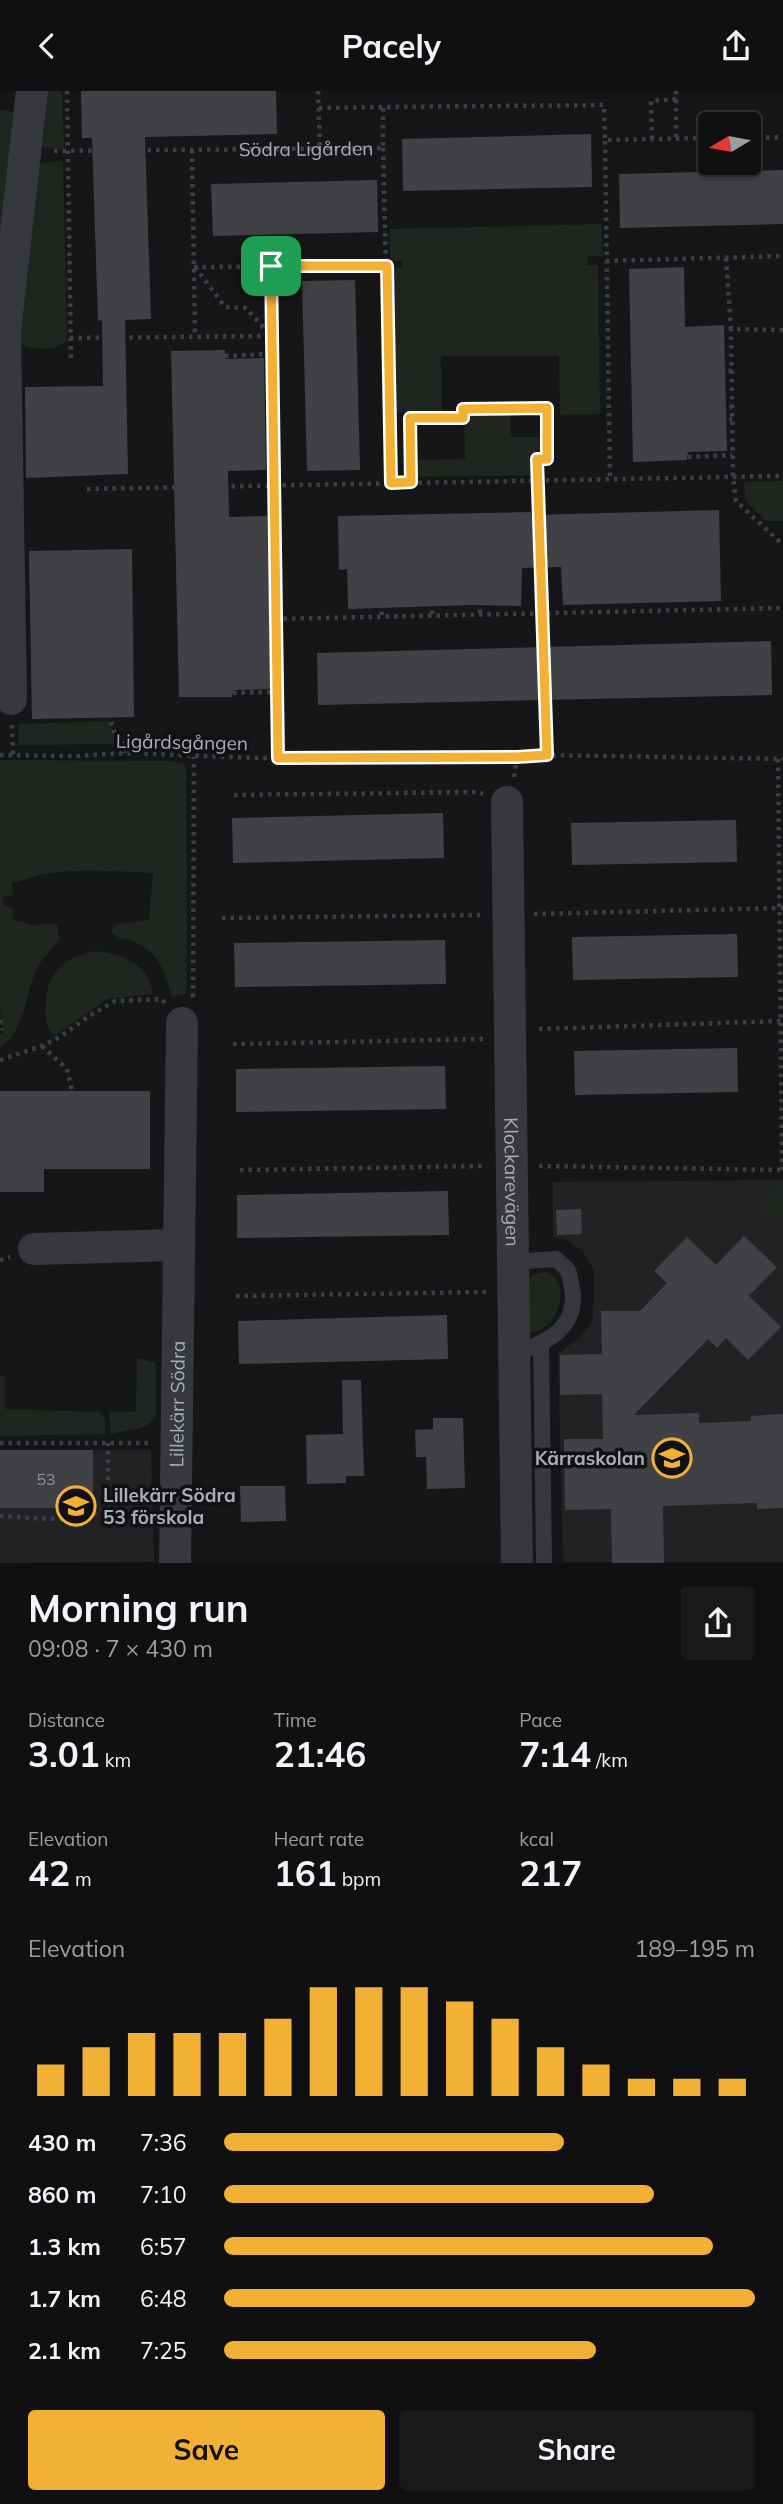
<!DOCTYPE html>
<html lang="en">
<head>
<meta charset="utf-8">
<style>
	body { margin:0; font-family:Mulish,sans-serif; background:#19191b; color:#f1f3f6; height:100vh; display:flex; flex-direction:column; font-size:26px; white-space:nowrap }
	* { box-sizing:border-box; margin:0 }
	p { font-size:23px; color:#9c9d9f }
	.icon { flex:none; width:38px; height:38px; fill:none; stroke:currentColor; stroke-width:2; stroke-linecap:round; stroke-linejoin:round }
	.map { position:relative; height:1472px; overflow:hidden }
	.sheet { display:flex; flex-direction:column; background:#101012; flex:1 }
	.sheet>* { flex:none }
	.needle { width:46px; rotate:260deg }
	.controls { position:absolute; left:698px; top:21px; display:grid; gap:14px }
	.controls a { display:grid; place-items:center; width:63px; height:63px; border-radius:7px; background:#101012; box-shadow:0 4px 10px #0003,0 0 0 2px #303032; font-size:35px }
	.pin { position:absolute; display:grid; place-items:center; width:60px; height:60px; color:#fff; margin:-30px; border-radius:14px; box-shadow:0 4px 10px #0006 }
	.round { display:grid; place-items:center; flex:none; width:74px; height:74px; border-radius:7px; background:#19191b }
	.summary { display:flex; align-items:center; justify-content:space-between; height:119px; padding:0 28px }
	h1 { font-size:38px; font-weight:700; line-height:52px }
	.stats { display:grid; grid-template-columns:repeat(3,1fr); gap:10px; height:119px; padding:7px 28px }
	.stats div { display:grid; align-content:center }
	.stats b { font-size:35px; font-weight:700 }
	.stats small { font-size:19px; font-weight:400 }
	.stats p { font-size:19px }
	.chart { height:196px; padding:14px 28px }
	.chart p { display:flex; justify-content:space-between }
	.chart svg { width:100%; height:126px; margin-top:7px; stroke:#f2b134; stroke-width:6 }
	.cta { display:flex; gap:14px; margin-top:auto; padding:14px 28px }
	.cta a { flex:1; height:80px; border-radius:7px; background:#f2b134; color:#111; font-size:28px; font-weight:700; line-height:80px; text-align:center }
	.cta a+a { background:#19191b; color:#f1f3f6 }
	ul { padding:0 28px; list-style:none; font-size:23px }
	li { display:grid; grid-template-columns:112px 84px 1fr; align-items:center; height:52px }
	li i { height:18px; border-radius:9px; background:#f2b134 }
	header { display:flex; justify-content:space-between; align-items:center; height:91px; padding:0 28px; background:#101012; font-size:32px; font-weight:700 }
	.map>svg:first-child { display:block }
	.built { fill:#222225 }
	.green { fill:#1e261f }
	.building { fill:#404145 }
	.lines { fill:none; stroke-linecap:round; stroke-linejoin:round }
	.path { stroke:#3d3f44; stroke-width:4.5; stroke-dasharray:3.5 5; stroke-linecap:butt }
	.service { stroke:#37383d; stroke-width:16 }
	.minor { stroke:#37383d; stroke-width:32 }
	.route-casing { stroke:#fff; stroke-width:14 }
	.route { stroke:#f2b134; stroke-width:9 }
	.labels { text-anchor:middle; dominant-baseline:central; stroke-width:7; stroke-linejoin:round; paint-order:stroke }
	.number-label { font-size:16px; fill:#8e929b }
	.street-label { font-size:19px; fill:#a8adb8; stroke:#111113 }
	.poi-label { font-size:19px; font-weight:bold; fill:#a8adb8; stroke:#111113; text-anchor:end }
</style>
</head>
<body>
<header><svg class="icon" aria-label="back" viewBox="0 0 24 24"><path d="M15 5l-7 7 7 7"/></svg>Pacely<svg class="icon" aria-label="share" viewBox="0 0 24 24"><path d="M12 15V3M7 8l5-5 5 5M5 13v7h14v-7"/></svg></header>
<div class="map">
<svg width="783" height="1472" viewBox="0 0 783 1472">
	<rect width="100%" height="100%" fill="#161618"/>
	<g class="built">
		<path d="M783 1089V1471H563L558 1263 580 1246 593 1230 594 1178 583 1161 569 1150 553 1146V1091Z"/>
		<path d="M0 1359H151L154 1471 0 1472Z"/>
	</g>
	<g class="green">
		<path d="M48 0H62L64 56 62 58 42 56Z"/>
		<path d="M0 19 15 21 0 165Z"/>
		<path d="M63 70 67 250C56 260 32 260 20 252L16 240 40 72Z"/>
		<path d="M601 133 603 165H588L587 174H598L600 323 560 324 559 265H441L442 322 395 321 391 177H402V170H390V138Z"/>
		<path d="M470 323H510L511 346H544V363H535V384L413 386 412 369 465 368 464 332H469Z"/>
		<path d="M783 390V430H766L745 409 744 391Z"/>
		<path d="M109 630 115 647H121L122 653 18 654 19 633Z"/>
		<path d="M0 669 170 670 184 673 186 679 187 894 185 903 172 905C163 878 161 864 133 850 125 847 118 848 112 842L113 836 117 833 149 829 153 782C119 780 83 778 49 782 34 784 25 790 12 791L13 804 3 806 4 814 12 817 14 830C23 830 29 834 39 834 46 834 50 831 57 833L59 848C53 859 42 866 36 879 24 906 26 938 0 957V943L3 942 0 918Z"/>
		<path d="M95 860C121 862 150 873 153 903L107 908 57 943H52C45 934 45 923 46 911 47 880 66 866 95 860Z"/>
		<path d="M783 1088V1130L780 1126 760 1127 764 1109Z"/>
		<path d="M545 1181C573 1188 561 1241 527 1242L523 1194 535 1183Z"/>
		<path d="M137 1267 154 1271 156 1275V1326L145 1336 111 1343 109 1321 136 1320Z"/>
		<path d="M0 1285H5V1318L98 1321 105 1328V1343L0 1345Z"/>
	</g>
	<g class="building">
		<path d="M81 0H276L277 43 145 46 151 228 125 229 128 383 26 387 25 296 103 295 102 229 98 230 92 47H82Z"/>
		<path d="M591 43 592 96 403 100 402 48Z"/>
		<path d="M783 79V133L620 137 619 83Z"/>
		<path d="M377 89 378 141 213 145 211 93Z"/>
		<path d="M684 176 685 236 724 234 727 360 688 361 687 369 633 371 629 178Z"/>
		<path d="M355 189 360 379 307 380 302 190Z"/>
		<path d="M225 259V268L264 267 266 379 228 380 229 426 267 425 271 598 233 599 232 606H179L171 260Z"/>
		<path d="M719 419 721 510 563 514 561 476 522 477 521 515 473 514 348 518 347 478 339 479 338 425 531 421V424Z"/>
		<path d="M132 458 134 626 32 628 29 460Z"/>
		<path d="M771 550 772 604 318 614 317 562Z"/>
		<path d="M443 722 444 767 233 772 232 727Z"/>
		<path d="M736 729 737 771 572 774 571 732Z"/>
		<path d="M737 843 738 886 573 889 572 846Z"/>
		<path d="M445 849 446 893 235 896 234 852Z"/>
		<path d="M737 957 738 1001 575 1004 574 960Z"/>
		<path d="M445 975 446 1018 236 1021V978Z"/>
		<path d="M0 1000H150V1078H44V1101H0Z"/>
		<path d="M448 1100 449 1144 237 1147V1104Z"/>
		<path d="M581 1118 582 1143 557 1144 556 1119Z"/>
		<path d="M744 1145 777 1176 749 1205 781 1236 748 1269 726 1247 717 1257 708 1248 634 1324 699 1322V1332L751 1330V1325L783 1323V1417L757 1418V1412L663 1415 664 1472H612L611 1418 565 1419 564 1348H603L602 1303 560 1304V1264L602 1263 601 1220H640L667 1192 654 1180 687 1146 716 1174Z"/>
		<path d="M447 1224 448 1268 239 1273 238 1230Z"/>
		<path d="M342 1289H361L364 1385H346V1392L307 1393 306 1344 343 1343Z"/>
		<path d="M433 1327H463L465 1397 427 1398 426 1366H416L415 1339 433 1338Z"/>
		<rect x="0" y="1359" width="93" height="58"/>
		<path d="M240 1395H285L286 1430 241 1431Z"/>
	</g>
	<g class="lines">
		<g class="path">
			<path d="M67 0 71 269"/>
			<path d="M318 0 320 58"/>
			<path d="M676 0V48"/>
			<path d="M319 17 383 16"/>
			<path d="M749 47 783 46"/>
			<path d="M652 48 651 10 676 8"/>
			<path d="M605 50 610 388"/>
			<path d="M383 57 391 392"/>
			<path d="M192 59 195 245"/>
			<path id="s1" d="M54 60 383 57V16L604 14 605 49 710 47"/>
			<path d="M726 167 731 238"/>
			<path d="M606 170 783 165"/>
			<path d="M194 176 387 175"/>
			<path d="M195 176 225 216 246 217 270 244"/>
			<path d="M783 239 731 238 733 385 736 410 783 454"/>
			<path d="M270 244 271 175"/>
			<path d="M70 247 270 245 278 667"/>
			<path d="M225 265 271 263"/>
			<path d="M686 281 732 280"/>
			<path d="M226 303H272"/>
			<path d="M226 313 272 312"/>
			<path d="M687 317 732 316"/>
			<path d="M687 328H732"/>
			<path d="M228 352 272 351"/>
			<path d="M688 366 732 364"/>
			<path d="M411 391 410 327H463V318L547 317V368H537L547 664"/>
			<path d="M87 398 783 385"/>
			<path d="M229 459 274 458"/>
			<path d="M230 470 274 468"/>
			<path d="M479 476 480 524"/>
			<path d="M432 477V525"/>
			<path d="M381 478 382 526"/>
			<path d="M230 508H274"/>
			<path d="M275 528 783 517"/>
			<path d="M233 602 276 601"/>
			<path d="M94 614 107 621 116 645 124 648 125 662"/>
			<path d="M12 634 13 664"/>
			<path d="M0 664 77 665 125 662 257 667 517 666 547 664 783 668"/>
			<path d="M778 668 782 1079"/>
			<path d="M514 686 517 666"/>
			<path d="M234 704 478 701 483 703"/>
			<path d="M534 823 783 817"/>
			<path d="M222 827 480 824"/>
			<path d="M193 906 194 666"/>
			<path d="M0 929 2 939"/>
			<path d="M539 938 782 930"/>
			<path d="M233 953 484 948"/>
			<path d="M42 955 67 978 72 1000"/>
			<path d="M0 969 42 955 60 946 89 925 115 910 162 908 165 912"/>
			<path d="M539 1075 783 1079"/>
			<path d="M240 1079 485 1075"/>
			<path d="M0 1169 10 1166"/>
			<path d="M236 1205 487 1201"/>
			<path d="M0 1352H151"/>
			<path d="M0 1425C28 1426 88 1435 108 1414V1352"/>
		</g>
		<g class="service">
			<path d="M513 1171 556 1168 568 1179C570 1187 573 1197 573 1206 573 1242 541 1253 514 1263"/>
			<path d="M541 1253 544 1472"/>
		</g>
		<g class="minor">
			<path d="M11 608 5 240 32 0"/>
			<path id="s2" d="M507 711 517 1472"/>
			<path d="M34 1158 178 1154"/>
			<path id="s3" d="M175 1472 182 932"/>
		</g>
	</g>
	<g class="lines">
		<g class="route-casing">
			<path id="route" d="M271 175H387L391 392 411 391 410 327H463V318L547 317V368H537L547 664 517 666 278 667Z"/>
		</g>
		<use href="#route" class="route"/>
	</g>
	<defs>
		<g id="school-ring" transform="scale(2.0125)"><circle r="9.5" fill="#111113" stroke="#f2b134" stroke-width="1.5"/><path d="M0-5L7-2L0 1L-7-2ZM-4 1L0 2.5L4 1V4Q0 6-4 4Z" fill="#f2b134"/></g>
	</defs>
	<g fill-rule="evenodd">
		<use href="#school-ring" x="672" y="1367"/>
		<use href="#school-ring" x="76" y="1415"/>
	</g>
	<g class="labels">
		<g class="number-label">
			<text x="46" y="1388">53</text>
		</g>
		<g class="street-label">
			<text stroke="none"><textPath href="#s1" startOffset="252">Södra Ligården</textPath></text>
			<text transform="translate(182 651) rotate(1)">Ligårdsgången</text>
			<text stroke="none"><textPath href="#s2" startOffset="380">Klockarevägen</textPath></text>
			<text stroke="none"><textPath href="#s3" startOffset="159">Lillekärr Södra</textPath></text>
		</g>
		<g class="poi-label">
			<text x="645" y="1367">Kärraskolan</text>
			<text x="103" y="1404" text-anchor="start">Lillekärr Södra<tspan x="103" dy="22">53 förskola</tspan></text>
		</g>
	</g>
</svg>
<div class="controls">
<a><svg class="needle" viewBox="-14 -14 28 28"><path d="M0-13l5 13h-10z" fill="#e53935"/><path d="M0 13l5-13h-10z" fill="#9c9d9f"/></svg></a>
</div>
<div class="pin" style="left:271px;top:175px;background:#1e9e55"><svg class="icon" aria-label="arrive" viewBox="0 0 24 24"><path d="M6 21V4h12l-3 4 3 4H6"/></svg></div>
</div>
<section class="sheet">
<div class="summary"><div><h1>Morning run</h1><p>09:08 · 7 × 430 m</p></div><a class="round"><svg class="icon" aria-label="share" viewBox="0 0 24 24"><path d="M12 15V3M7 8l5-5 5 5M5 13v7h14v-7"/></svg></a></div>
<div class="stats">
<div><p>Distance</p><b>3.01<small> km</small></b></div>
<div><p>Time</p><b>21:46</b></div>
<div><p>Pace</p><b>7:14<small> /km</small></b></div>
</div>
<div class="stats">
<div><p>Elevation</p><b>42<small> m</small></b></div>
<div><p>Heart rate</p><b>161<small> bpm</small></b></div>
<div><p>kcal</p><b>217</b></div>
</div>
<div class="chart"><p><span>Elevation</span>189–195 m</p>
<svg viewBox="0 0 160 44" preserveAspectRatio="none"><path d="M5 44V33M15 44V27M25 44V22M35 44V22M45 44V22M55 44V17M65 44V6M75 44V6M85 44V6M95 44V11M105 44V17M115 44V27M125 44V33M135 44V38M145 44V38M155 44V38"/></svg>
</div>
<ul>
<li><b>430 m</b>7:36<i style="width:64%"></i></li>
<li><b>860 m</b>7:10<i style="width:81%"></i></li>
<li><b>1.3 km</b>6:57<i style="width:92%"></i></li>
<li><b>1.7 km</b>6:48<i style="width:100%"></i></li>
<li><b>2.1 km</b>7:25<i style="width:70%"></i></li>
</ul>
<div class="cta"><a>Save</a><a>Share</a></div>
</section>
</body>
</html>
